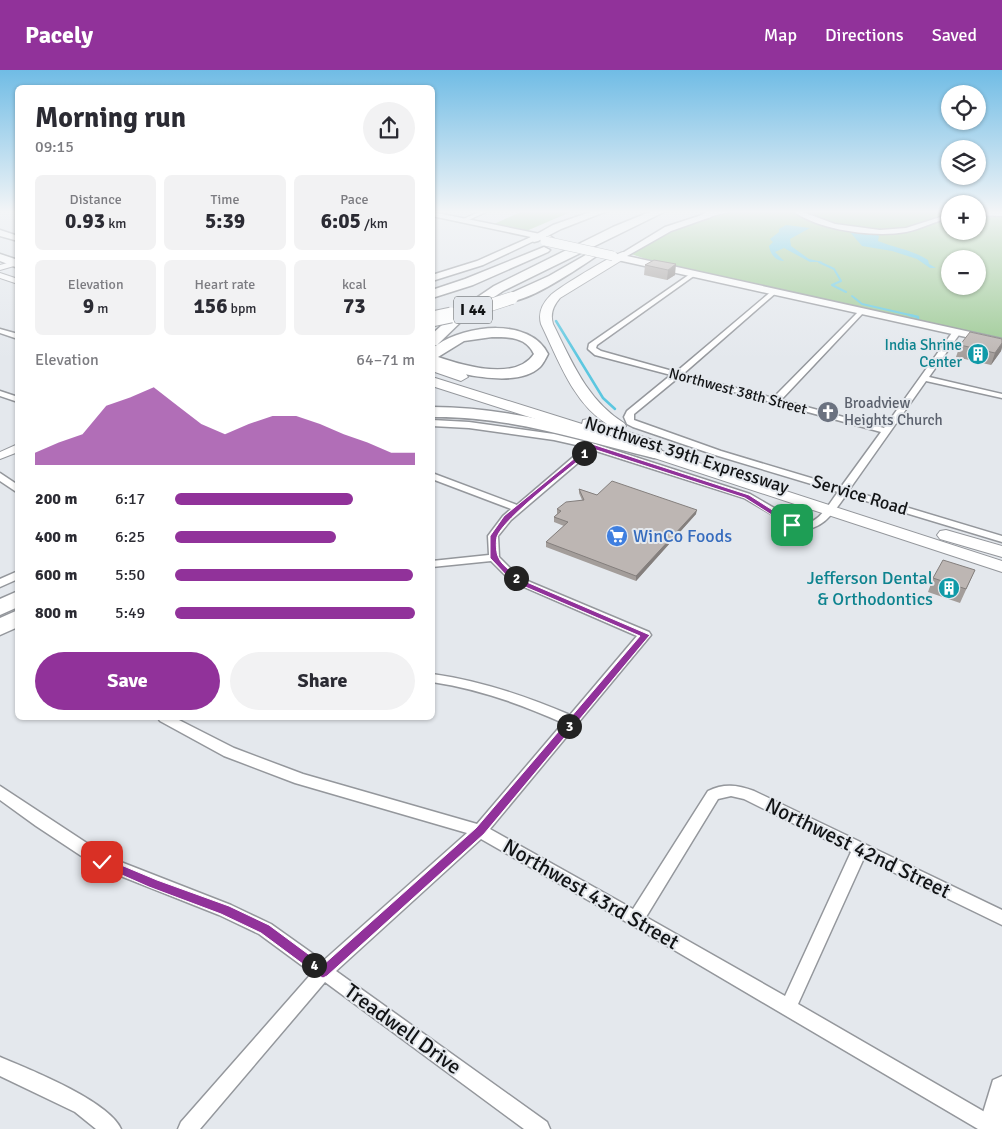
<!DOCTYPE html>
<html lang="en">
<head>
<meta charset="utf-8">
<style>
	body { margin:0; font-family:Signika,sans-serif; background:#f2f2f3; color:#2b2b33; height:100vh; display:flex; flex-direction:column; font-size:19px; white-space:nowrap }
	* { box-sizing:border-box; margin:0 }
	p { font-size:16px; color:#7c7c81 }
	.icon { flex:none; width:28px; height:28px; fill:none; stroke:currentColor; stroke-width:2; stroke-linecap:round; stroke-linejoin:round }
	.map { position:relative; flex:1; overflow:hidden }
	.panel { position:absolute; left:15px; top:15px; width:420px; height:635px; display:flex; flex-direction:column; background:#fff; border-radius:8px; box-shadow:0 1px 4px #0004 }
	.panel>* { flex:none }
	.tools { position:absolute; left:941px; top:15px; display:grid; gap:10px }
	.tools a { display:grid; place-items:center; width:45px; height:45px; border-radius:50%; background:#fff; box-shadow:0 1px 4px #0004; font-size:25px }
	.pin { position:absolute; display:grid; place-items:center; width:42px; height:42px; color:#fff; margin:-21px; border-radius:10px; box-shadow:0 2px 8px #0006 }
	.km { position:absolute; width:25px; height:25px; margin:-12px; border-radius:50%; background:#222; color:#fff; font-size:14px; line-height:25px; text-align:center }
	.round { display:grid; place-items:center; flex:none; width:52px; height:52px; border-radius:26px; background:#f2f2f3 }
	.head { display:flex; align-items:center; justify-content:space-between; height:85px; padding:0 20px }
	h1 { font-size:28px; font-weight:700; line-height:38px }
	.metrics { display:grid; grid-template-columns:repeat(3,1fr); gap:8px; height:85px; padding:5px 20px }
	.metrics div { display:grid; align-content:center; border-radius:8px; background:#f2f2f3; text-align:center }
	.metrics b { font-size:21px; font-weight:700 }
	.metrics small { font-size:14px; font-weight:400 }
	.metrics p { font-size:14px }
	.chart { height:140px; padding:10px 20px }
	.chart p { display:flex; justify-content:space-between }
	.chart svg { width:100%; height:90px; margin-top:5px; fill:#91329a; opacity:.7 }
	.action { display:flex; gap:10px; margin-top:auto; padding:10px 20px }
	.action a { flex:1; height:58px; border-radius:30px; background:#91329a; color:#fff; font-size:20px; font-weight:700; line-height:58px; text-align:center }
	.action a+a { background:#f2f2f3; color:#2b2b33 }
	ul { padding:0 20px; list-style:none; font-size:16px }
	li { display:grid; grid-template-columns:80px 60px 1fr; align-items:center; height:38px }
	li i { height:12px; border-radius:6px; background:#91329a }
	header { display:flex; align-items:center; gap:30px; box-sizing:border-box; height:70px; padding:0 25px; background:#91329a; color:#fff }
	header strong { font-size:24px }
	nav { display:flex; gap:28px; margin-inline-start:auto; font-size:18px }
	.map>svg:first-child { display:block }
	.green { fill:#9bc992; fill-rule:evenodd }
	.water { fill:#5cc7e0 }
	.lines { fill:none; stroke-linecap:round; stroke-linejoin:round }
	.stream-far1 { stroke:#5cc7e0; stroke-width:2 }
	.stream { stroke:#5cc7e0; stroke-width:2.5 }
	.minor-casing { stroke:#94979c; stroke-width:3 }
	.tertiary-casing { stroke:#94979c; stroke-width:2 }
	.secondary-casing { stroke:#94979c; stroke-width:3 }
	.trunk-casing { stroke:#94979c; stroke-width:2 }
	.motorway-casing { stroke:#94979c; stroke-width:3 }
	.minor { fill:#fff; fill-rule:evenodd }
	.tertiary { fill:#fff; fill-rule:evenodd }
	.secondary { fill:#fff; fill-rule:evenodd }
	.trunk { fill:#fff; fill-rule:evenodd }
	.motorway { fill:#fff; fill-rule:evenodd }
	.secondary-bridge-casing { stroke:#94979c; stroke-width:10; stroke-linecap:butt }
	.motorway-bridge-far1-casing { stroke:#94979c; stroke-width:13; stroke-linecap:butt }
	.motorway-bridge-casing { stroke:#94979c; stroke-width:17; stroke-linecap:butt }
	.secondary-bridge { stroke:#fff; stroke-width:9 }
	.motorway-bridge-far1 { stroke:#fff; stroke-width:12 }
	.motorway-bridge { stroke:#fff; stroke-width:15 }
	.wall { fill:#a39d9a }
	.shaded-wall { fill:#847f7d }
	.building { fill:#bdb6b3; stroke:#847f7d }
	.route { fill:#91329a; stroke:#fff }
	.labels { text-anchor:middle; dominant-baseline:central; stroke-width:4; stroke-linejoin:round; paint-order:stroke }
	.far-culture-label { font-size:15px; fill:#0d838f; stroke:#e4e8ed; text-anchor:end }
	.far-street-label { font-size:15px; fill:#121416; stroke:#e4e8ed }
	.far-worship-label { font-size:15px; fill:#5b616d; stroke:#e4e8ed; text-anchor:start }
	.shield { fill:#e4e8ed; stroke:#515456; stroke-width:1 }
	.shield-label { font-size:16px; font-weight:bold; fill:#121416 }
	.street-label { font-size:18px; fill:#121416; stroke:#e4e8ed }
	.shop-label { font-size:18px; fill:#366cbe; stroke:#e4e8ed; text-anchor:start }
	.culture-label { font-size:18px; fill:#0d838f; stroke:#e4e8ed; text-anchor:end }
	.near-street-label { font-size:21px; fill:#121416; stroke:#e4e8ed }
</style>
</head>
<body>
<header>
<strong>Pacely</strong>
<nav><a>Map</a><a>Directions</a><a>Saved</a></nav>
</header>
<div class="map">
<svg width="1002" height="1059" viewBox="0 0 1002 1059">
	<rect width="100%" height="100%" fill="#e4e8ed"/>
	<g class="green">
		<path d="M523 141H573L524 162 492 155Z"/>
		<path d="M717 141H950V161H978V141H1002V269L655 192 631 184C654 167 682 154 710 149L708 147ZM950 189H978V216H950Z"/>
	</g>
	<g class="water">
		<path d="M786 155 810 158 790 169 791 176 809 189 823 192H810L784 178 775 182 784 191C775 191 770 183 769 176L773 172 770 169 779 162V159Z"/>
		<path d="M852 161 876 163 879 166 878 171C895 178 913 180 928 190L929 194 936 198H930L917 189 892 181 862 176 850 162Z"/>
	</g>
	<g class="lines">
		<g class="stream-far1">
			<path d="M805 142 810 141"/>
			<path d="M819 192 834 199 841 211 832 215 846 222"/>
			<path d="M852 226 862 234 914 246"/>
		</g>
		<g class="stream">
			<path d="M909 245 918 247V250"/>
			<path d="M556 251 603 328 615 339"/>
		</g>
		<g class="minor-casing">
			<g id="minor">
				<path d="M481 141H488L464 152 459 151Z"/>
				<path d="M793 141H800L835 154 880 160 906 158 950 144V148C935 151 921 159 906 162 875 168 818 160 793 141Z"/>
				<path d="M978 141 1002 142V146L978 145Z"/>
				<path d="M693 202 698 203 597 275 596 278 601 281 676 302 773 220H777V222L683 304 773 328 860 240H864V242L781 330 884 358 954 260H960L961 262 929 307 1002 324V328L926 311 849 420 1002 466V472L846 425C833 443 822 462 797 459L744 428 593 380 511 450 498 466 499 487 513 501 530 512 649 562 651 565 490 759 633 839 708 721C724 713 738 715 754 721L1002 840V855L864 788 798 934 1002 1052V1059H978L630 854 481 769 336 901 547 1052 550 1059H524L325 912 200 1059H178L181 1052 312 903 259 864 219 845 98 797 36 756 0 730V716L108 787 231 835 271 854 323 891 467 763 295 713 224 686 160 651 158 648H175L234 678 303 704 477 754 563 653C521 634 479 619 432 612V604C481 611 526 626 570 645L637 566 522 516 505 505 491 491 432 497V491L489 485 488 466 503 446 511 439 432 409V403L517 435 585 377 554 370 469 358 432 356V350L469 352 554 364 595 374 750 424 800 453C818 456 828 435 838 422L715 385 633 357 627 354 624 347 627 341 671 305 595 285 588 279 589 274ZM679 307 881 362 841 417 721 381 634 350V344ZM731 726 744 729 851 782 785 926 646 847 718 729Z"/>
				<path d="M0 259 18 264V269L0 263Z"/>
				<path d="M0 321 18 327V332L0 326Z"/>
				<path d="M0 403 18 415V423L0 411Z"/>
				<path d="M18 501V509L0 517V509Z"/>
				<path d="M0 987C29 999 109 1031 121 1059H96L75 1042 0 1006Z"/>
			</g>
		</g>
		<g class="tertiary-casing">
			<g id="tertiary">
				<path d="M721 141H733L705 148 702 146Z"/>
				<path d="M11 192H14V196L0 200V195Z"/>
				<path d="M0 203 18 209V214L0 208Z"/>
				<path d="M18 374V382L0 389V382Z"/>
			</g>
		</g>
		<g class="secondary-casing">
			<g id="secondary">
				<path d="M432 142 550 166 554 169 550 172 538 169 483 195 432 211V205L477 191 531 167 432 146Z"/>
				<path d="M705 144 709 146 708 148 671 161 627 186 1002 269V275L613 189 609 186 613 183 619 185 665 157Z"/>
				<path d="M0 160 18 166V171L0 166Z"/>
				<path d="M1002 1006V1059H978L993 1010Z"/>
			</g>
		</g>
		<g class="trunk-casing">
			<g id="trunk">
				<path d="M623 182 627 183V187L560 228C553 236 550 244 553 254 572 292 587 330 624 353L626 356 622 360 659 372 661 375 656 379 1002 491V502L633 381 631 378 636 374 607 364 605 368H595L432 316V307L582 354 583 350 588 349 607 354C573 333 558 289 541 254 538 243 542 234 550 226 556 219 614 184 623 182Z"/>
				<path d="M432 292 466 304 468 307 461 311 432 301Z"/>
				<path d="M946 460 1002 476V487L940 469 937 465 940 461Z"/>
			</g>
		</g>
		<g class="motorway-casing">
			<g id="motorway">
				<path d="M593 141H607L561 159 538 171 534 172 528 169 553 155Z"/>
				<path d="M652 141H666L503 221 469 244 437 275C466 255 530 247 548 284 546 288 543 294 540 297 517 319 458 304 432 295V278L437 275 432 276V264L460 239 494 216 613 157ZM492 267C509 267 526 267 534 284 516 311 464 296 438 287L464 271Z"/>
				<path d="M707 141H719L709 148H701L700 146Z"/>
				<path d="M544 177 550 180 548 182 473 215 432 228V220L465 209Z"/>
				<path d="M591 182 597 185 595 187C579 198 524 235 507 231L506 228 507 225 549 206Z"/>
				<path d="M0 184 18 190V198L0 191Z"/>
				<path d="M432 337C511 337 585 360 660 379L663 383 660 387 654 388C580 370 510 346 432 347Z"/>
				<path d="M18 521V537L0 545V529Z"/>
				<path d="M18 540V557L0 565V548Z"/>
			</g>
		</g>
		<use href="#minor" class="minor"/>
		<use href="#tertiary" class="tertiary"/>
		<use href="#secondary" class="secondary"/>
		<use href="#trunk" class="trunk"/>
		<use href="#motorway" class="motorway"/>
		<g class="secondary-bridge-casing">
			<path id="secondary-bridge" d="M545 171 613 186"/>
		</g>
		<g class="motorway-bridge-far1-casing">
			<path id="motorway-bridge-far1" d="M446 246 475 240 512 228"/>
		</g>
		<g class="motorway-bridge-casing">
			<path id="motorway-bridge" d="M432 249 451 245"/>
		</g>
		<use href="#secondary-bridge" class="secondary-bridge"/>
		<use href="#motorway-bridge-far1" class="motorway-bridge-far1"/>
		<use href="#motorway-bridge" class="motorway-bridge"/>
	</g>
	<g class="wall">
		<path d="M654 190 675 205 667 210 644 205 645 195Z"/>
		<path d="M1002 269V277L1001 281 991 295 956 287 960 275Z"/>
		<path d="M579 419 597 425 696 444 636 511 546 477V472L564 456 554 452V447L557 444V439L582 430 579 423Z"/>
		<path d="M975 500 960 533 928 522 933 508Z"/>
	</g>
	<g class="shaded-wall">
		<path d="M676 194 675 205 667 210 668 200Z"/>
		<path d="M1002 273V277L1001 281 991 295 995 283Z"/>
		<path d="M697 440 696 444 636 511V506Z"/>
	</g>
	<g class="building">
		<path d="M654 190 676 194 668 200 645 195Z"/>
		<path d="M970 262 1002 269V273L995 283 960 275Z"/>
		<path d="M612 411 697 440 636 506 546 472 568 452 554 447 561 441 557 439 566 432 584 430 579 419 597 425Z"/>
		<path d="M943 490 975 500 966 519 933 508Z"/>
	</g>
	<linearGradient id="sky" x2="0" y2="1"><stop stop-color="#70bce5"/><stop offset="0.49" stop-color="#f3f5f7"/><stop offset="1" stop-color="#f3f5f7" stop-opacity="0"/></linearGradient>
	<rect width="1002" height="289" fill="url(#sky)"/>
	<path class="route" d="M592 374 749 425 796 455 789 456 745 428 593 379C574 395 503 448 497 467 496 471 496 481 498 486 502 498 519 506 529 513L650 565 484 764 327 906 323 908 319 906 261 863 221 844 149 817 99 795 97 792 99 789 102 787 157 810 229 836 269 855 323 895 476 758 640 566 523 516 506 505 490 488V466L504 446Z"/>
	<defs>
		<g id="building-disc" transform="scale(1.125)"><circle r="9.5" fill="#0f9aa8" stroke="#e4e8ed"/><path d="M-4-6H4V6H1V3H-1V6H-4ZM-2.5-4.3h1.7v1.8h-1.7ZM.8-4.3h1.7v1.8H.8ZM-2.5-1h1.7V.8h-1.7ZM.8-1h1.7V.8H.8Z" fill="#fff"/></g>
		<g id="church-disc" transform="scale(1.125)"><circle r="9.5" fill="#6b7280" stroke="#e4e8ed"/><path d="M-1.2-6h2.4v3.5h3.3v2.4h-3.3V6h-2.4V-.1h-3.3v-2.4h3.3Z" fill="#fff"/></g>
		<g id="supermarket-disc" transform="scale(1.125)"><circle r="9.5" fill="#3f7fe0" stroke="#e4e8ed"/><path d="M-6-5.5h2.5l.6 2H6L4.5 2H-2.5L-4.4-4H-6ZM-1.5 3.2a1.3 1.3 0 1 0 .1 0ZM3 3.2a1.3 1.3 0 1 0 .1 0Z" fill="#fff"/></g>
	</defs>
	<g fill-rule="evenodd">
		<use href="#building-disc" x="978" y="284"/>
		<use href="#church-disc" x="828" y="342"/>
		<use href="#supermarket-disc" x="617" y="466"/>
		<use href="#building-disc" x="949" y="518"/>
	</g>
	<g class="labels">
		<g class="far-culture-label">
			<text x="962" y="275">India Shrine<tspan x="962" dy="17">Center</tspan></text>
		</g>
		<g class="far-street-label">
			<text transform="translate(738 321) rotate(15)">Northwest 38th Street</text>
		</g>
		<g class="far-worship-label">
			<text x="844" y="333">Broadview<tspan x="844" dy="17">Heights Church</tspan></text>
		</g>
		<rect class="shield" x="454" y="226.5" width="38" height="27" rx="4"/>
		<g class="shield-label">
			<text x="473" y="240">I 44</text>
		</g>
		<g class="street-label">
			<text transform="translate(687 385) rotate(18)">Northwest 39th Expressway</text>
			<text transform="translate(860 425) rotate(17)">Service Road</text>
		</g>
		<g class="shop-label">
			<text x="633" y="466">WinCo Foods</text>
		</g>
		<g class="culture-label">
			<text x="933" y="508">Jefferson Dental<tspan x="933" dy="21">&amp; Orthodontics</tspan></text>
		</g>
		<g class="near-street-label">
			<text transform="translate(858 778) rotate(26)">Northwest 42nd Street</text>
			<text transform="translate(591 824) rotate(30)">Northwest 43rd Street</text>
			<text transform="translate(403 959) rotate(36)">Treadwell Drive</text>
		</g>
	</g>
</svg>
<div class="tools">
<a><svg class="icon" aria-label="locate" viewBox="0 0 24 24"><circle cx="12" cy="12" r="6"/><path d="M12 2v4M12 18v4M2 12h4M18 12h4"/></svg></a>
<a><svg class="icon" aria-label="layers" viewBox="0 0 24 24"><path d="M12 4l9 5-9 5-9-5zM3 14l9 5 9-5"/></svg></a>
<a>+</a>
<a>−</a>
</div>
<div class="pin" style="left:792px;top:455px;background:#1e9e55"><svg class="icon" aria-label="arrive" viewBox="0 0 24 24"><path d="M6 21V4h12l-3 4 3 4H6"/></svg></div>
<div class="pin" style="left:102px;top:792px;background:#d93025"><svg class="icon" aria-label="check" viewBox="0 0 24 24"><path d="M5 12l5 5 9-10"/></svg></div>
<b class="km" style="left:584px;top:383px">1</b>
<b class="km" style="left:516px;top:508px">2</b>
<b class="km" style="left:569px;top:656px">3</b>
<b class="km" style="left:314px;top:895px">4</b>
<section class="panel">
<div class="head"><div><h1>Morning run</h1><p>09:15</p></div><a class="round"><svg class="icon" aria-label="share" viewBox="0 0 24 24"><path d="M12 15V3M7 8l5-5 5 5M5 13v7h14v-7"/></svg></a></div>
<div class="metrics">
<div><p>Distance</p><b>0.93<small> km</small></b></div>
<div><p>Time</p><b>5:39</b></div>
<div><p>Pace</p><b>6:05<small> /km</small></b></div>
</div>
<div class="metrics">
<div><p>Elevation</p><b>9<small> m</small></b></div>
<div><p>Heart rate</p><b>156<small> bpm</small></b></div>
<div><p>kcal</p><b>73</b></div>
</div>
<div class="chart"><p><span>Elevation</span>64–71 m</p>
<svg viewBox="0 0 160 44" preserveAspectRatio="none"><path d="M0 44V38L10 33L20 29L30 15L40 11L50 6L60 15L70 24L80 29L90 24L100 20L110 20L120 24L130 29L140 33L150 38L160 38V44z"/></svg>
</div>
<ul>
<li><b>200 m</b>6:17<i style="width:74%"></i></li>
<li><b>400 m</b>6:25<i style="width:67%"></i></li>
<li><b>600 m</b>5:50<i style="width:99%"></i></li>
<li><b>800 m</b>5:49<i style="width:100%"></i></li>
</ul>
<div class="action"><a>Save</a><a>Share</a></div>
</section>
</div>
</body>
</html>
